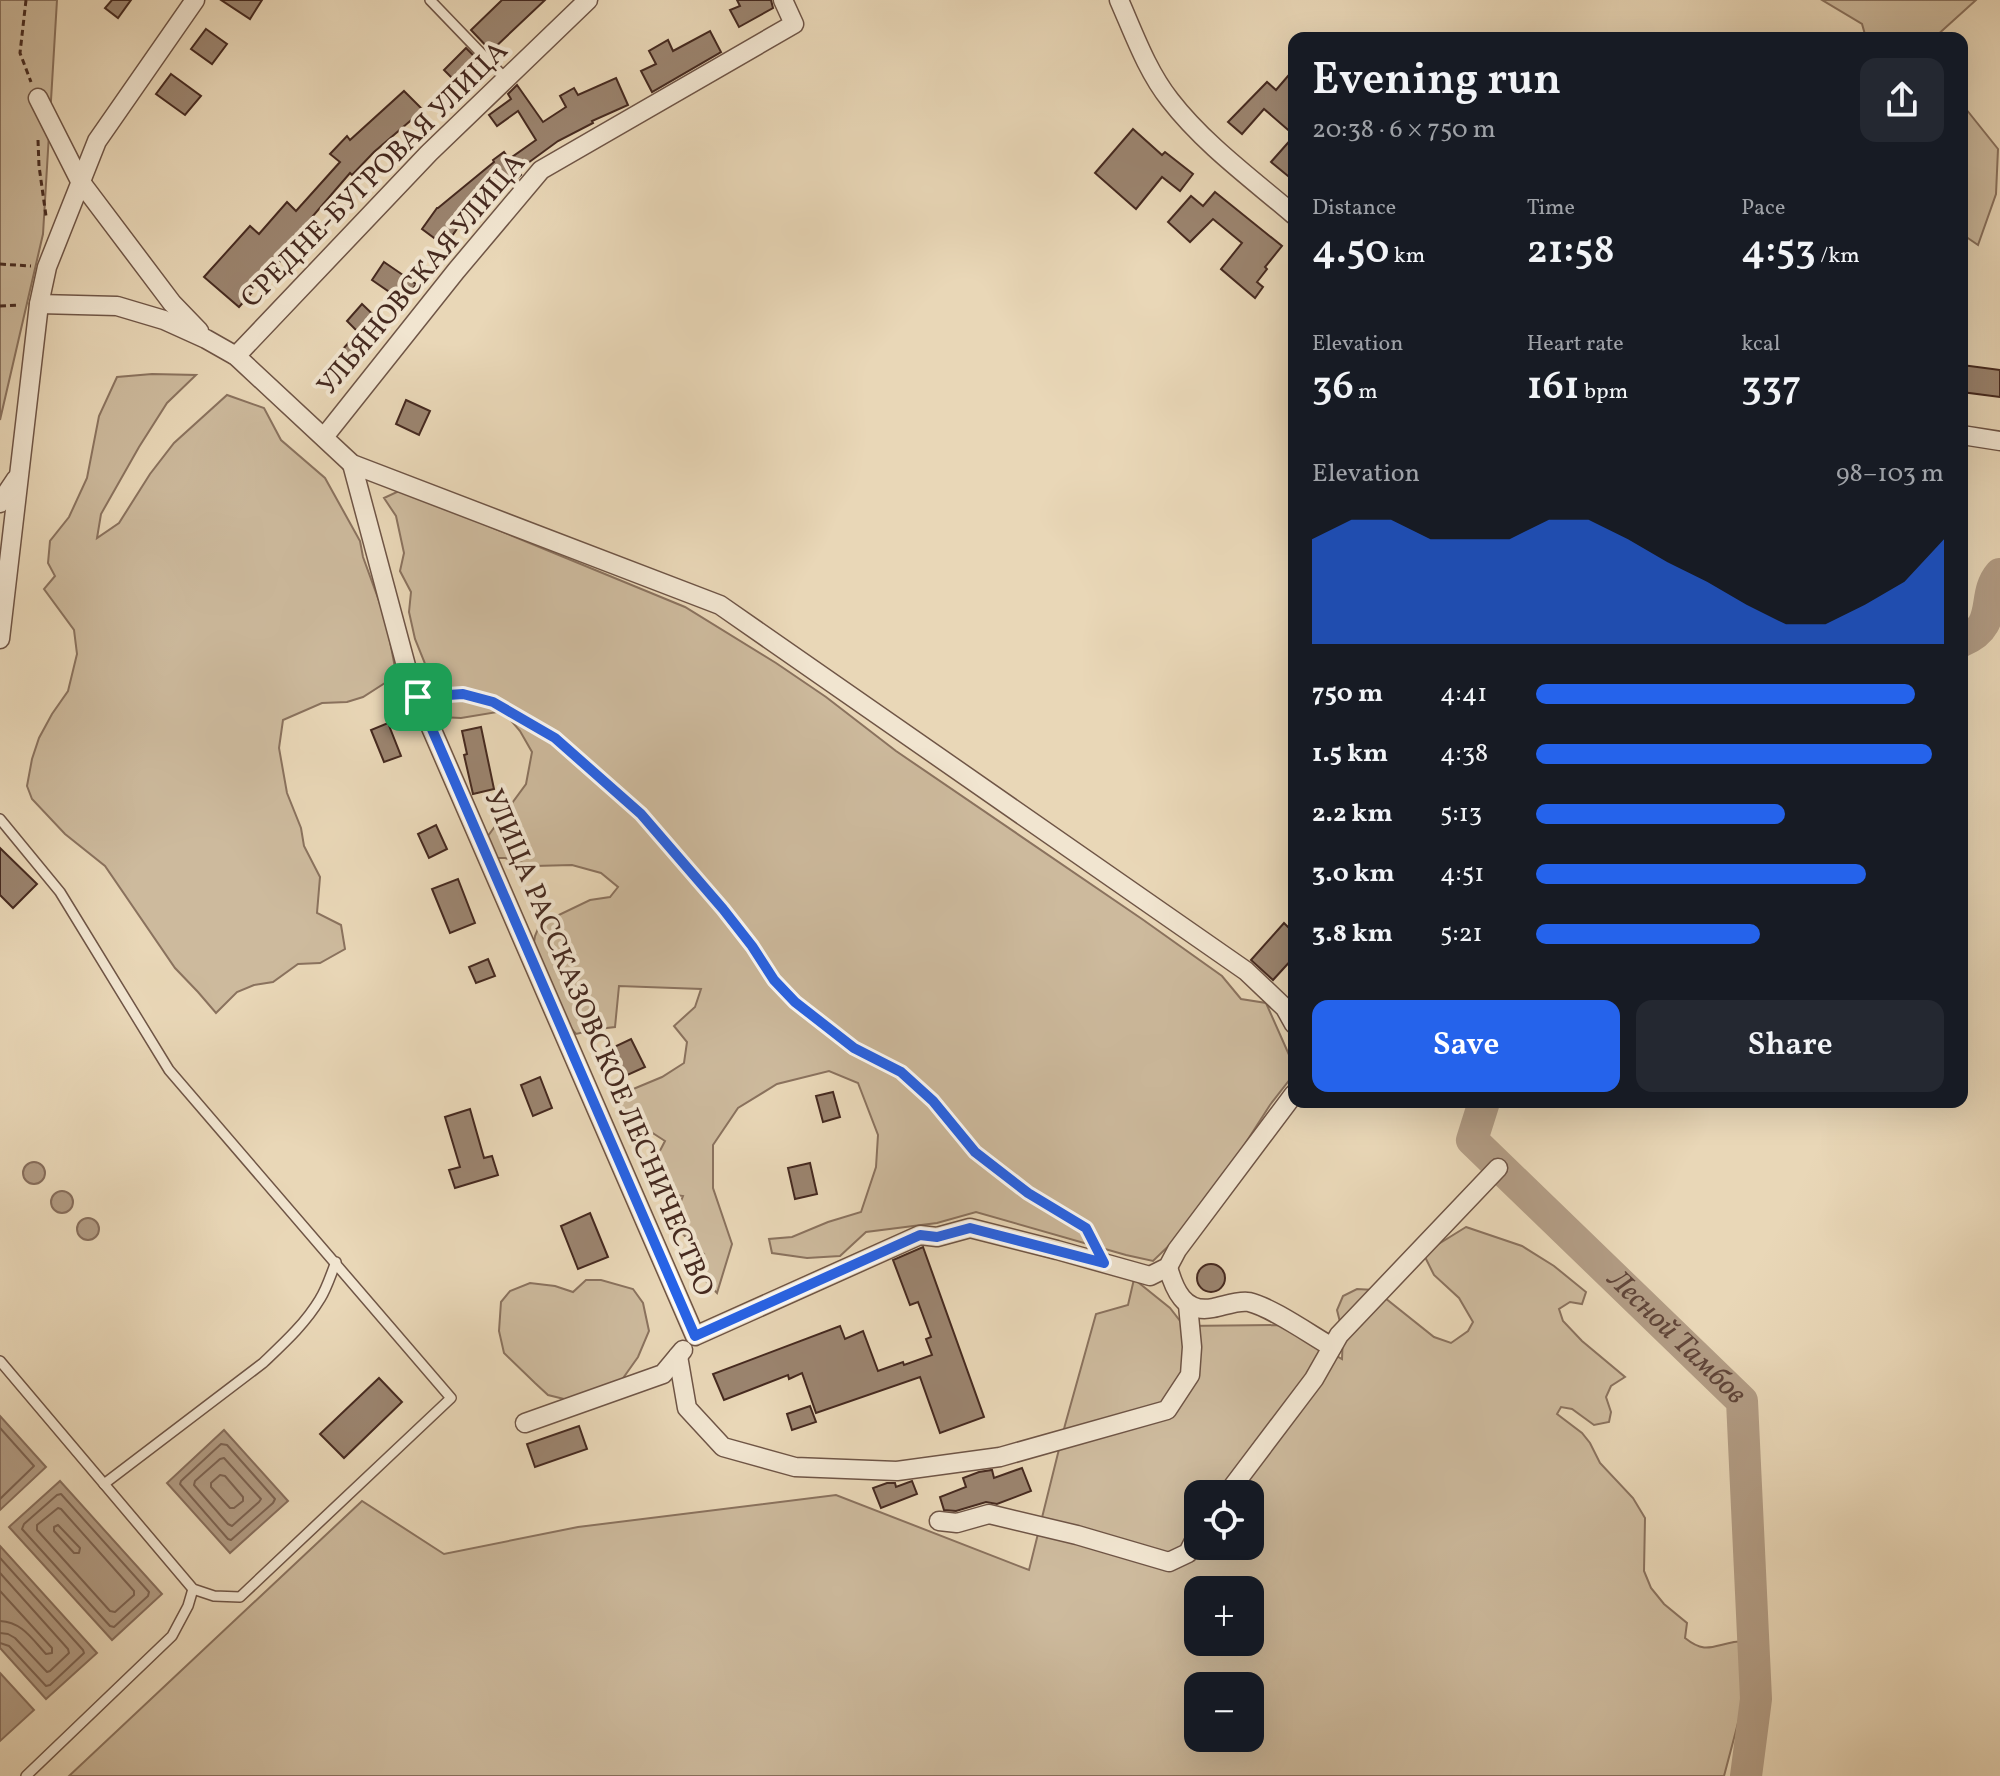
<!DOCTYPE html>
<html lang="en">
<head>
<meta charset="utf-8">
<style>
	body { margin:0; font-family:Vollkorn,serif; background:#242831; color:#f1f3f6; height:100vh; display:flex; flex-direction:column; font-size:30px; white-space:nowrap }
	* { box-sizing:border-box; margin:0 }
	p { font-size:26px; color:#9ea1a6 }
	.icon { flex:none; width:44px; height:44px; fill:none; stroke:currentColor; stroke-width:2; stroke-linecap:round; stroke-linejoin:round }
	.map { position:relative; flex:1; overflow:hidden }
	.side { position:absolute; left:1288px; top:32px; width:680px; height:1076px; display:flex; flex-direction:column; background:#171b24; border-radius:16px; box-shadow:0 8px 32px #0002 }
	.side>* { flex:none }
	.fabs { position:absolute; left:1184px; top:1480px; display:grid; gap:16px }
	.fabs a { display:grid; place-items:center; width:80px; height:80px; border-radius:16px; background:#171b24; box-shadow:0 8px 32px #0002; font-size:40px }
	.pin { position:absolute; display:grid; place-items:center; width:68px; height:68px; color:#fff; margin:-34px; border-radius:16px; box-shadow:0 4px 12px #0006 }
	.round { display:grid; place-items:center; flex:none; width:84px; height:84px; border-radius:16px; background:#242831 }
	.overview { display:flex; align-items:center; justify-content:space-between; height:136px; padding:0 24px }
	h1 { font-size:44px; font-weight:600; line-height:60px }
	.stats { display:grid; grid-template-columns:repeat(3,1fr); gap:12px; height:136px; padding:8px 24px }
	.stats div { display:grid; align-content:center }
	.stats b { font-size:40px; font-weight:600 }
	.stats small { font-size:22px; font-weight:400 }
	.stats p { font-size:22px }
	.chart { height:224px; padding:16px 24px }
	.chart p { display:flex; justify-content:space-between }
	.chart svg { width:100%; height:144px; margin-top:8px; fill:#2563eb; opacity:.7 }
	.cta { display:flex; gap:16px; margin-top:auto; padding:16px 24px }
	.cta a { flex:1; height:92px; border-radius:16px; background:#2563eb; color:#fff; font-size:32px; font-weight:600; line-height:92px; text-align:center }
	.cta a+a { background:#242831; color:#f1f3f6 }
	ul { padding:0 24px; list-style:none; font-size:26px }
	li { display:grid; grid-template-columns:128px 96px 1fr; align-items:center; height:60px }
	li i { height:20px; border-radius:10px; background:#2563eb }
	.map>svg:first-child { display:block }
	.green { fill:#cdba9d; stroke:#8a725e; stroke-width:2; fill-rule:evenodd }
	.water { fill:#b29c84; stroke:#876e5c; stroke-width:2 }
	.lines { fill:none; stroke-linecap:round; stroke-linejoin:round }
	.shore { stroke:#7c6352; stroke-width:2 }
	.river { stroke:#b29c84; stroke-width:32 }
	.building { fill:#9b846f; stroke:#462a20; stroke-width:2 }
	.service-casing { stroke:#6f5546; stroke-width:12 }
	.minor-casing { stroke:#6f5546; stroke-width:21 }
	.path { stroke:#462a20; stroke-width:3; stroke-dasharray:6 4; stroke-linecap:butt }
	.service { stroke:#f1e5d0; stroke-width:9 }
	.minor { stroke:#f1e5d0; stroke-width:18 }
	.route-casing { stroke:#fff; stroke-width:16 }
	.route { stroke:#2563eb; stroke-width:10 }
	.labels { text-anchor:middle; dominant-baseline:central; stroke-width:8; stroke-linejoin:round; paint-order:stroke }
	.street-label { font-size:28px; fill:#462a20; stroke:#f1e5d0 }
	.water-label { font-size:30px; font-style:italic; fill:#614639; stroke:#f1e5d0 }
</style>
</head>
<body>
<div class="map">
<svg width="2000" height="1776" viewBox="0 0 2000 1776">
	<rect width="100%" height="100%" fill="#e9d7b7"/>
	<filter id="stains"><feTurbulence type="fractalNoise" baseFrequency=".0025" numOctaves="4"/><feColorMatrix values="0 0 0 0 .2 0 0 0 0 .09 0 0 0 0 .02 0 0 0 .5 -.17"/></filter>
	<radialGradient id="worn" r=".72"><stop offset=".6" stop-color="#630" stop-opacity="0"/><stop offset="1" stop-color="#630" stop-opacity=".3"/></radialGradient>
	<g class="green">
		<path d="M0 0H57L43 234 0 420Z"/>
		<path d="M1822 0H1976L1934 38H1866L1862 24Z"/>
		<path d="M1962 104 1998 149 1996 194 1978 245 1962 234Z"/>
		<path d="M152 374 196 375 167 403 139 447 101 514 97 538 119 523 150 474 174 443 227 395 264 408 281 440 325 478 360 541 363 557 386 620 396 673 388 681 363 697 347 702 322 703 283 720 279 748 287 793 301 828 304 846 320 877 317 913 341 925 345 949 320 963 298 964 273 982 254 985 237 992 216 1013 198 992 175 968 105 866 65 834 32 799 27 786 32 759 39 738 52 714 68 691 77 654 74 630 44 589 55 576 48 563 50 541 69 517 87 478 99 416 117 377Z"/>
		<path d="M401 490 685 607 776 663 826 697 896 751 1142 919 1222 976 1241 999 1266 1003 1294 1066V1074L1270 1105 1216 1189 1181 1234 1153 1261 1126 1255 976 1212 937 1223 866 1232 840 1256 807 1258 772 1253 769 1239 792 1237 828 1222 861 1212 876 1167 878 1135 858 1083 829 1071 777 1084 738 1108 713 1145V1188L732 1244 717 1293 693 1267 704 1254 672 1224 683 1196 663 1193 653 1164 665 1141 625 1115 614 1097 662 1077 684 1063 687 1042 674 1026 695 1007 701 989 619 986 615 1027 598 1029 576 1034 564 1020 539 958 534 942 535 936 540 924 590 900 610 897 618 887 601 873 572 865 534 866 505 858H496L485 840 526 784 532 752 520 731 503 711 461 718 440 717 428 671 415 639 409 612 411 592 400 571 404 553 396 516 384 498Z"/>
		<path d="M1466 1227 1522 1246 1554 1266 1586 1292 1582 1304 1570 1302 1559 1309 1563 1321 1582 1341 1625 1377 1611 1386 1606 1397 1611 1412 1609 1422 1594 1425 1572 1409 1561 1407 1557 1414 1582 1433 1590 1443 1600 1463 1633 1498 1645 1518 1644 1571 1651 1588 1664 1604 1687 1623 1685 1638C1705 1654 1712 1646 1734 1642 1743 1641 1752 1640 1760 1640L1724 1776H69L362 1501 444 1554 578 1527 836 1495 1029 1570 1065 1425 1096 1314 1128 1305 1134 1279 1170 1308 1184 1326 1283 1325 1342 1359 1343 1334 1337 1310 1343 1296 1357 1289 1375 1290 1434 1337 1451 1343 1468 1331 1473 1322 1459 1298 1434 1275 1425 1257 1437 1245ZM1198 1494H1250V1546H1198ZM1198 1590H1250V1642H1198ZM1198 1686H1250V1738H1198Z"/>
		<path d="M586 1280H601L633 1289 643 1303 649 1331 638 1357 621 1381 572 1401 548 1395 535 1383 504 1353 499 1331 501 1302 510 1291 530 1283 555 1286 573 1292Z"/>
	</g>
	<g class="water">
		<circle cx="34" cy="1173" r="11"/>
		<circle cx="62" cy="1202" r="11"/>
		<circle cx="88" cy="1229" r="11"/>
		<path d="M0 1416 46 1467 0 1510Z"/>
		<path d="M224 1430 288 1501 230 1553 167 1483Z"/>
		<path d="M60 1481 162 1594 112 1640 9 1527Z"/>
		<path d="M0 1546 97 1653 46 1699 0 1648Z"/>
		<path d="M0 1673 34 1710 0 1741Z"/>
	</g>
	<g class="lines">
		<g class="shore">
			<path d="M0 1428 34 1466 0 1499"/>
			<path d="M221 1444 227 1445 275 1499 273 1503 231 1540 228 1539 180 1484 181 1481Z"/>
			<path d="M224 1458 261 1499 259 1502 232 1526 228 1524 194 1485 195 1481 220 1459Z"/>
			<path d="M220 1475 225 1476 243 1497V1501L234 1508H230L211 1487V1483Z"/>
			<path d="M61 1494 149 1592 148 1596 114 1627 110 1626 22 1529 24 1524 57 1495Z"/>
			<path d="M58 1508 61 1509 134 1591V1595L115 1612 110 1611 37 1530V1525Z"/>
			<path d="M58 1525 80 1548 79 1553H74L54 1531V1527Z"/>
			<path d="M0 1558 83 1650 84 1653 50 1685 46 1686 9 1646 0 1643"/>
			<path d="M0 1573 68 1649 69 1653 50 1671 47 1672 15 1638 8 1634 0 1633"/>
			<path d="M0 1591 52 1648V1653L46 1654C32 1639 22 1622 0 1621"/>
		</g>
		<g class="river">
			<path d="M1962 641C2000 626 1981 596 2000 574"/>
			<path id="s1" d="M1484 1102 1472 1140 1742 1401 1756 1699 1746 1776"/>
		</g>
	</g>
	<g class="building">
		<path d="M112 0H131L118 18 105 8Z"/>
		<path d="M221 0H262L250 19Z"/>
		<path d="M502 0H545L491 51 471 30Z"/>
		<path d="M737 0H771L773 8 739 27 730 10 740 6Z"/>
		<path d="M206 29 227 44 212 64 191 49Z"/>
		<path d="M710 31 721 52 652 92 641 71 656 64 649 51 668 40 673 51Z"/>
		<path d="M466 48 479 61 457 83 444 70Z"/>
		<path d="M1294 69V135L1264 109 1242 134 1228 122 1267 82 1276 90Z"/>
		<path d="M171 74 201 96 185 115 156 94Z"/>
		<path d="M616 78 628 105 592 121 593 123 558 141 517 171 521 175 510 184 508 182 466 216 445 246 422 229 437 208H438L494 162 493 160 504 152 509 159 536 140 518 111 497 126 489 115 511 99 508 94 517 85 543 122 566 107 560 96 574 88 578 95Z"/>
		<path d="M404 91 423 110 374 152 352 175 350 173 280 254 284 257 239 307 204 277 250 226 259 234 287 202 296 211 340 162 330 154 347 136 350 140Z"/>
		<path d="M1133 129 1162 155 1165 152 1193 174 1180 191 1162 177 1136 209 1095 173Z"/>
		<path d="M1294 136V181L1271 162Z"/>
		<path d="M1215 192 1282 246 1265 267 1267 269 1257 282 1263 287 1255 298 1221 269 1242 243 1213 219 1190 242 1168 222 1191 196 1203 206Z"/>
		<path d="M384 262 416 284 404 302 372 280Z"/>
		<path d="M362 304 385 326 359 353 362 356 342 379 328 366 358 332 347 321Z"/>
		<path d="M1962 365 2000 370V397L1962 392Z"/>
		<path d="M406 400 430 411 419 435 396 424Z"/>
		<path d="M388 723 401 756 384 762 371 730Z"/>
		<path d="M481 727 494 789 473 794 464 755 467 754 462 731Z"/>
		<path d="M436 825 447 849 429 858 418 834Z"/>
		<path d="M0 848 37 884 13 908 0 895Z"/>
		<path d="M458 879 475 923 450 933 432 889Z"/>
		<path d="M1284 923 1294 933V957L1273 980 1251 960Z"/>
		<path d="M488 959 495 976 476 983 469 967Z"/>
		<path d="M631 1039 645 1067 623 1077 610 1049Z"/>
		<path d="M540 1077 552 1108 533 1116 521 1085Z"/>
		<path d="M833 1092 840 1117 823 1122 816 1096Z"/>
		<path d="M470 1109 484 1158 492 1156 498 1175 455 1188 449 1170 460 1167 445 1117Z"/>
		<path d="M810 1163 817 1194 795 1199 788 1168Z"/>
		<path d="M590 1213 608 1257 578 1269 561 1226Z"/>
		<path d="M923 1247 984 1417 940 1433 920 1377 816 1413 802 1373 789 1379 788 1375 724 1400 713 1374 840 1326 845 1339 863 1331 878 1371 903 1362 904 1365 932 1355 926 1339 931 1337 918 1302 910 1305 893 1260Z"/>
		<circle cx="1211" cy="1278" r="14"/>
		<path d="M379 1378 402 1402 344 1458 320 1434Z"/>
		<path d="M810 1406 816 1422 792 1430 787 1414Z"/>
		<path d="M579 1426 587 1449 535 1467 527 1444Z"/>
		<path d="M1022 1468 1031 1491 997 1504 986 1502 956 1511 944 1510 940 1497 966 1487 963 1478 979 1472 992 1470 994 1478Z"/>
		<path d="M912 1481 917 1494 881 1508 873 1488 887 1483H895L896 1487Z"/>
	</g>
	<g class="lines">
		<g class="service-casing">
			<g id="service">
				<path d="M430 0 506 79"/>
				<path d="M0 819 60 892 169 1070 451 1398 240 1597 214 1596 193 1589 0 1361"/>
				<path d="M104 1484 263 1363C284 1343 305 1324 320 1299 327 1288 331 1274 336 1262"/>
				<path d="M26 1776 172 1636 188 1606 193 1589"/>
			</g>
		</g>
		<g class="minor-casing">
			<g id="minor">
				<path d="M1119 0C1134 34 1147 71 1170 100 1204 144 1252 179 1294 215"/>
				<path d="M38 98 80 181 172 303 199 331"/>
				<path d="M39 304 117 306 164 320 206 339 236 356 352 464 720 605 1246 971 1285 1008 1294 1024"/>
				<path d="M236 356 429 153 588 0"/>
				<path d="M1962 435 2000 441"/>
				<path d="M324 437 456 271 541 170 794 24 783 0"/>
				<path d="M352 464 409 677 695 1336 920 1235 937 1237 970 1228 1057 1250 1150 1276 1168 1267 1177 1250 1294 1094"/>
				<path d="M0 503 16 479"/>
				<path d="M0 639 39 304 47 267 97 141 195 0"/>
				<path d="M1168 1267C1174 1289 1184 1314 1213 1308 1224 1306 1238 1300 1249 1302 1271 1307 1311 1335 1332 1347"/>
				<path d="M678 1356 687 1408 723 1447 795 1467 897 1471 1000 1457 1167 1410 1190 1375 1192 1347 1188 1305"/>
				<path d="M525 1423 663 1374 683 1350"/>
				<path d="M1227 1494 1314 1379 1339 1335 1498 1168"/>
				<path d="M939 1521 957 1523 989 1514 1077 1535 1169 1562 1188 1553 1198 1533"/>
			</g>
		</g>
		<g class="path">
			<path d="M26 0 20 53 31 82"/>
			<path d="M38 140 39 166 46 216"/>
			<path d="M0 264 31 266"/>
			<path d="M0 306 20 305"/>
			<path d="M435 696 463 694 493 702 555 738 641 814 723 909 752 946 774 980 795 1002 854 1048 901 1072 933 1101 975 1152 1028 1193 1086 1228 1093 1242"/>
		</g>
		<use href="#service" class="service"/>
		<use href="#minor" class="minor"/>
	</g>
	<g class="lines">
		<g class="route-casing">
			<path id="route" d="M463 694 493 702 555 738 641 814 723 909 752 946 774 980 795 1002 854 1048 901 1072 933 1101 975 1152 1028 1193 1086 1228 1104 1263 970 1228 937 1237 920 1235 695 1336 418 697Z"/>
		</g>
		<use href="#route" class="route"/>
	</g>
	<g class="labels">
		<g class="street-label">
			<text transform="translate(375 175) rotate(-45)">СРЕДНЕ-БУГРОВАЯ УЛИЦА</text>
			<text transform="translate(422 275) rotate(-50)">УЛЬЯНОВСКАЯ УЛИЦА</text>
			<text transform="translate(598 1043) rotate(67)">УЛИЦА РАССКАЗОВСКОЕ ЛЕСНИЧЕСТВО</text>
		</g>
		<g class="water-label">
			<text stroke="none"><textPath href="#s1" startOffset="324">Лесной Тамбов</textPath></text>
		</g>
	</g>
	<rect width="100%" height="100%" filter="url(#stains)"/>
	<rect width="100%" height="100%" fill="url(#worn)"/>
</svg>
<div class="fabs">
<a><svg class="icon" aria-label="locate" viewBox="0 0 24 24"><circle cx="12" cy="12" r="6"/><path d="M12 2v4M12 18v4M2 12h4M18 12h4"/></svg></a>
<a>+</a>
<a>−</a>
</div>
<div class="pin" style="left:418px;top:697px;background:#1e9e55"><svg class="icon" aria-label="arrive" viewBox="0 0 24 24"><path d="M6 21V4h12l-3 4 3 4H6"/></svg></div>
<section class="side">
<div class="overview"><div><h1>Evening run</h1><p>20:38 · 6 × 750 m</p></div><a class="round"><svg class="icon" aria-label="share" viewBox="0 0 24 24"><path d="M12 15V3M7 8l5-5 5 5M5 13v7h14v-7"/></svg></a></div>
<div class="stats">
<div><p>Distance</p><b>4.50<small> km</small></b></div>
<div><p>Time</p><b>21:58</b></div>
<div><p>Pace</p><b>4:53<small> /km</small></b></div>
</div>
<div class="stats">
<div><p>Elevation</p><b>36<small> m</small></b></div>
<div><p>Heart rate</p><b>161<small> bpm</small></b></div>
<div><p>kcal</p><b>337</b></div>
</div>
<div class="chart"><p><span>Elevation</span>98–103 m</p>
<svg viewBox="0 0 160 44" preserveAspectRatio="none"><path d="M0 44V12L10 6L20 6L30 12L40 12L50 12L60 6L70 6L80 12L90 19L100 25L110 32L120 38L130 38L140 32L150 25L160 12V44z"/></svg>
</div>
<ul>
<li><b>750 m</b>4:41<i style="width:93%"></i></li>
<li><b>1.5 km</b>4:38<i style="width:97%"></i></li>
<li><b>2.2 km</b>5:13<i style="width:61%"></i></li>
<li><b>3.0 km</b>4:51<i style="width:81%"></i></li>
<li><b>3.8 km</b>5:21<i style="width:55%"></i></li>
</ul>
<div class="cta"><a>Save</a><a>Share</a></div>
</section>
</div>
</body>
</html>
